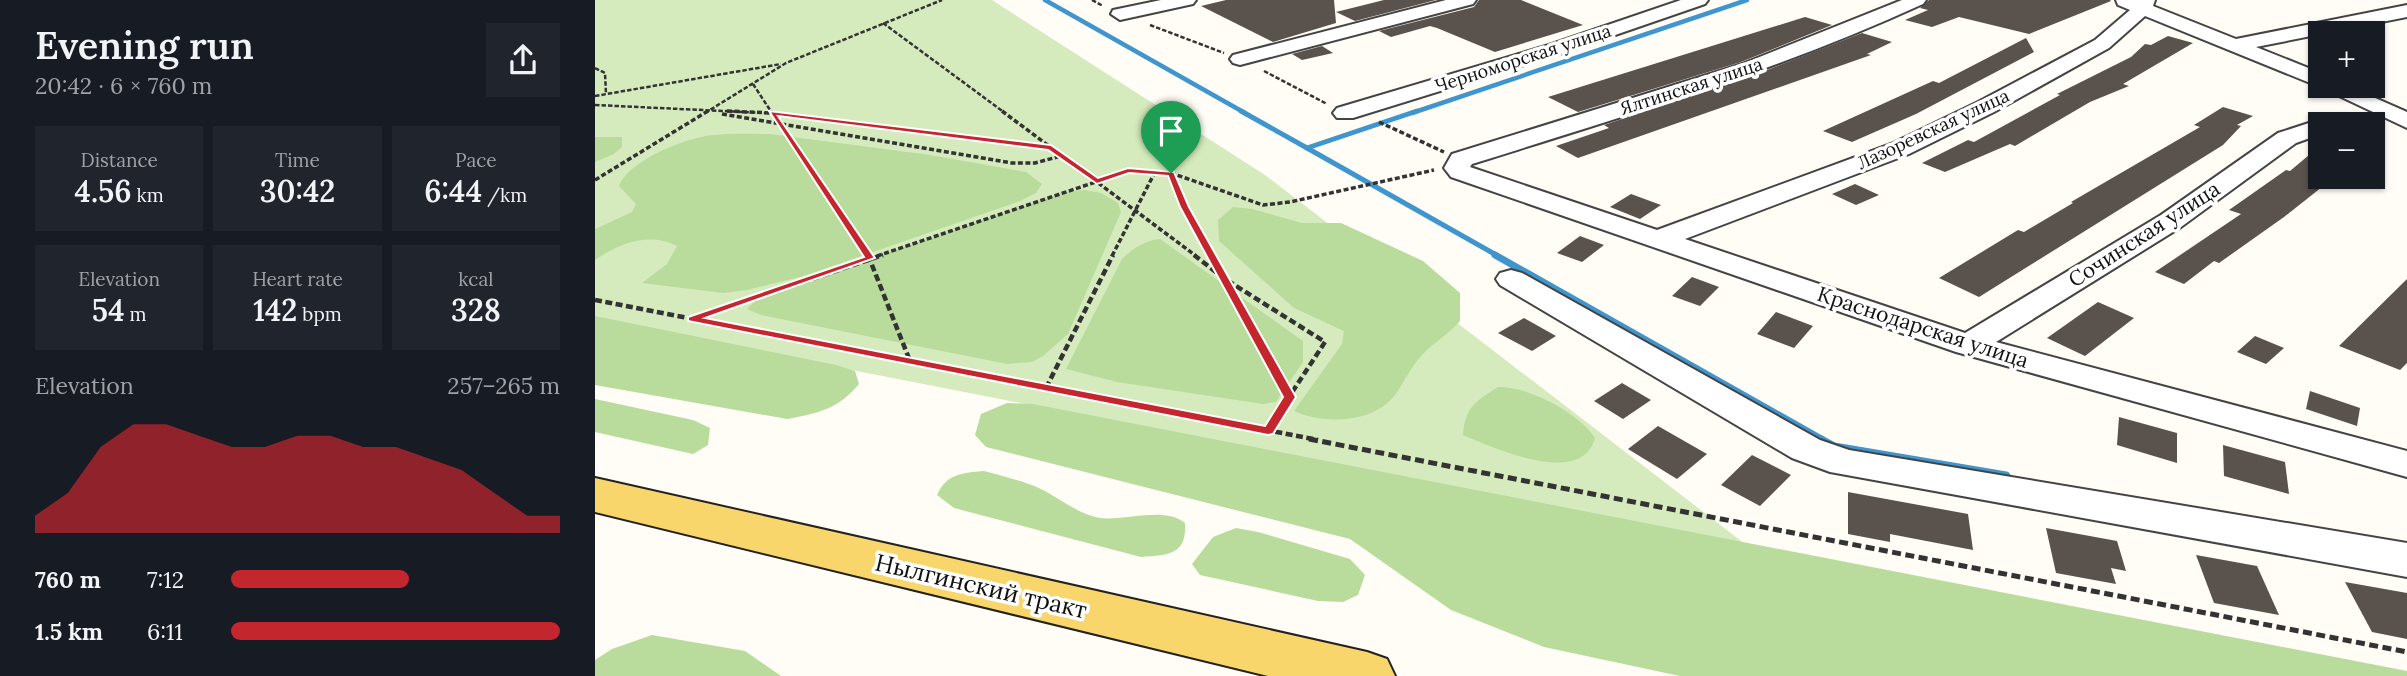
<!DOCTYPE html>
<html lang="en">
<head>
<meta charset="utf-8">
<style>
	body { margin:0; font-family:Lora,serif; background:#20242c; color:#f1f3f6; height:100vh; display:flex; flex-direction:column; font-size:26px; white-space:nowrap }
	* { box-sizing:border-box; margin:0 }
	p { font-size:23px; color:#9ea1a6 }
	.icon { flex:none; width:38px; height:38px; fill:none; stroke:currentColor; stroke-width:2; stroke-linecap:round; stroke-linejoin:round }
	.map { position:relative; flex:1; overflow:hidden }
	.side { display:flex; flex-direction:column; background:#171b24; width:595px }
	.side>* { flex:none }
	.buttons { position:absolute; left:1713px; top:21px; display:grid; gap:14px }
	.buttons a { display:grid; place-items:center; width:77px; height:77px; border-radius:0px; background:#171b24; box-shadow:0 2px 5px #0004; font-size:35px }
	.pin { position:absolute; display:grid; place-items:center; width:60px; height:60px; color:#fff; margin:-72px -30px; border-radius:50% 50% 50% 0; rotate:-45deg; box-shadow:0 0 7px #0007 }
	.pin .icon { rotate:45deg }
	.round { display:grid; place-items:center; flex:none; width:74px; height:74px; border-radius:0px; background:#20242c }
	.overview { display:flex; align-items:center; justify-content:space-between; height:119px; padding:0 35px }
	h1 { font-size:38px; font-weight:600; line-height:52px }
	.figures { display:grid; grid-template-columns:repeat(3,1fr); gap:10px; height:119px; padding:7px 35px }
	.figures div { display:grid; align-content:center; border-radius:0px; background:#20242c; text-align:center }
	.figures b { font-size:30px; font-weight:600 }
	.figures small { font-size:19px; font-weight:400 }
	.figures p { font-size:19px }
	.chart { height:196px; padding:14px 35px }
	.chart p { display:flex; justify-content:space-between }
	.chart svg { width:100%; height:126px; margin-top:7px; fill:#c4262e; opacity:.7 }
	ul { padding:0 35px; list-style:none; font-size:23px }
	li { display:grid; grid-template-columns:112px 84px 1fr; align-items:center; height:52px }
	li i { height:18px; border-radius:9px; background:#c4262e }
	main { display:flex; flex:1; min-height:0 }
	.map>svg:first-child { display:block }
	.green { fill:#d5ebbd }
	.forest { fill:#b9dc9c }
	.lines { fill:none; stroke-linecap:round; stroke-linejoin:round }
	.stream-far3 { stroke:#3f96cf; stroke-width:4.5 }
	.stream-far2 { stroke:#3f96cf; stroke-width:5 }
	.stream-far1 { stroke:#3f96cf; stroke-width:7 }
	.stream { stroke:#3f96cf; stroke-width:9 }
	.building { fill:#5a524d }
	.minor-casing { stroke:#444; stroke-width:4 }
	.major-casing { stroke:#222; stroke-width:4 }
	.path-far3 { stroke:#333; stroke-width:2.5; stroke-dasharray:4.5 2; stroke-linecap:butt }
	.path-far2 { stroke:#333; stroke-width:3.5; stroke-dasharray:5 2.5; stroke-linecap:butt }
	.path-far1 { stroke:#333; stroke-width:4.5; stroke-dasharray:7 3.5; stroke-linecap:butt }
	.path { stroke:#333; stroke-width:5; stroke-dasharray:9 4.5; stroke-linecap:butt }
	.minor { fill:#fff; fill-rule:evenodd }
	.major { fill:#f9d66b; fill-rule:evenodd }
	.route { fill:#c4262e; stroke:#fff; stroke-width:2; fill-rule:evenodd }
	.labels { text-anchor:middle; dominant-baseline:central; stroke-width:7; stroke-linejoin:round; paint-order:stroke }
	.far-street-label { font-size:18px; fill:#111; stroke:#fff }
	.street-label { font-size:21px; fill:#111; stroke:#fff }
	.near-street-label { font-size:24px; fill:#111; stroke:#fff }
</style>
</head>
<body>
<main>
<section class="side">
<div class="overview"><div><h1>Evening run</h1><p>20:42 · 6 × 760 m</p></div><a class="round"><svg class="icon" aria-label="share" viewBox="0 0 24 24"><path d="M12 15V3M7 8l5-5 5 5M5 13v7h14v-7"/></svg></a></div>
<div class="figures">
<div><p>Distance</p><b>4.56<small> km</small></b></div>
<div><p>Time</p><b>30:42</b></div>
<div><p>Pace</p><b>6:44<small> /km</small></b></div>
</div>
<div class="figures">
<div><p>Elevation</p><b>54<small> m</small></b></div>
<div><p>Heart rate</p><b>142<small> bpm</small></b></div>
<div><p>kcal</p><b>328</b></div>
</div>
<div class="chart"><p><span>Elevation</span>257–265 m</p>
<svg viewBox="0 0 160 44" preserveAspectRatio="none"><path d="M0 44V38L10 30L20 14L30 6L40 6L50 10L60 14L70 14L80 10L90 10L100 14L110 14L120 18L130 22L140 30L150 38L160 38V44z"/></svg>
</div>
<ul>
<li><b>760 m</b>7:12<i style="width:54%"></i></li>
<li><b>1.5 km</b>6:11<i style="width:100%"></i></li>
</ul>
</section>
<div class="map">
<svg width="1812" height="676" viewBox="0 0 1812 676">
	<rect width="100%" height="100%" fill="#fffdf5"/>
	<path class="green" d="M0 0H397L670 175 1150 544 0 320Z"/>
	<g class="forest">
		<path d="M175 134 335 155 431 172 447 184 441 193 425 201 209 276 152 290 128 293 47 283 72 264 82 246C54 232 25 243 0 260V229L37 212 41 204 24 186C34 160 92 137 119 135 137 133 156 134 175 134Z"/>
		<path d="M0 137H27V147L19 154 0 162Z"/>
		<path d="M490 190 506 193 523 203 526 212 473 334 448 356 437 362 412 364 166 315 152 309 165 296 470 192Z"/>
		<path d="M638 207 657 209 707 223H746L828 261 865 293V321C854 334 839 342 828 354 816 366 810 381 800 395 779 423 729 425 699 411L747 344 749 331 699 308 624 241 623 220Z"/>
		<path d="M565 239 708 341V362L681 402 668 404 522 382 471 369 527 259C538 248 549 241 565 239Z"/>
		<path d="M0 316 241 365 260 371 264 384C243 409 224 413 192 419L0 385Z"/>
		<path d="M903 387C933 386 984 413 1000 438 987 488 899 448 868 435 870 407 881 401 903 387Z"/>
		<path d="M0 399 98 420 115 428 113 445 98 454 0 432Z"/>
		<path d="M412 403 438 404 1812 671V676H1085L949 647 856 610 755 539 391 447 380 435 386 414Z"/>
		<path d="M389 471C408 476 428 481 446 489 464 498 485 515 505 518 532 521 569 506 590 523 592 556 572 555 546 557L359 508 342 495C352 473 368 473 389 471Z"/>
		<path d="M641 528 663 532 755 559 770 575 763 595 748 602 723 601 605 575 597 564 618 537Z"/>
		<path d="M57 635 150 651 186 676H0V660L17 649Z"/>
	</g>
	<g class="lines">
		<g class="stream-far3">
			<path d="M450 0 650 113"/>
			<path d="M817 113 1152 0"/>
		</g>
		<g class="stream-far2">
			<path d="M646 111 712 148 822 111"/>
			<path d="M712 148 903 256"/>
		</g>
		<path class="stream-far1" d="M900 255 1228 440"/>
		<path class="stream" d="M1224 439 1239 447 1411 476"/>
	</g>
	<g class="building">
		<path d="M631 0H739L741 23 678 42 606 6Z"/>
		<path d="M789 0H841L760 21 741 12Z"/>
		<path d="M884 0H926L988 25 900 52 842 28 835 26 796 37 784 31 879 7Z"/>
		<path d="M1334 0H1515L1516 1 1434 34 1364 17 1337 27 1310 20 1333 10 1325 8Z"/>
		<path d="M1210 17 1237 25 1146 62 983 112 953 97Z"/>
		<path d="M1267 33 1297 42 1272 54 1276 55 983 158 961 146 1014 128 1009 125 1162 74Z"/>
		<path d="M1573 36 1598 43 1528 84 1534 86 1495 102 1420 146 1415 144 1350 172 1327 163 1373 140 1379 142 1465 95 1462 94 1536 57 1550 44 1556 45Z"/>
		<path d="M1431 38 1439 52 1321 114 1257 142 1228 131 1338 81 1344 83Z"/>
		<path d="M727 46 738 53 707 60 697 54Z"/>
		<path d="M1628 107 1658 116 1642 125 1646 126 1628 145 1384 297 1344 278 1423 230 1429 232 1478 203 1476 202 1605 127 1599 125Z"/>
		<path d="M1714 155 1726 158V175L1721 179 1732 183 1689 217 1624 263 1619 261 1589 284 1560 272 1646 214 1634 210 1691 170 1695 171Z"/>
		<path d="M1260 184 1284 195 1261 205 1237 194Z"/>
		<path d="M1036 194 1066 205 1045 219 1015 207Z"/>
		<path d="M985 236 1009 245 987 262 962 253Z"/>
		<path d="M1097 277 1124 287 1105 306 1077 296Z"/>
		<path d="M1812 279V363L1805 370 1744 346Z"/>
		<path d="M1503 302 1539 318 1490 356 1452 338Z"/>
		<path d="M1181 312 1218 326 1199 348 1162 334Z"/>
		<path d="M929 318 961 336 937 351 903 333Z"/>
		<path d="M1660 336 1689 348 1671 364 1642 352Z"/>
		<path d="M1027 383 1056 400 1028 419 999 401Z"/>
		<path d="M1715 391 1765 408 1762 426 1711 409Z"/>
		<path d="M1524 417 1582 433V463L1522 445Z"/>
		<path d="M1063 426 1112 454 1082 479 1033 449Z"/>
		<path d="M1628 445 1690 462 1694 494 1629 476Z"/>
		<path d="M1157 455 1196 475 1165 506 1126 485Z"/>
		<path d="M1253 492 1373 514 1378 550 1295 534V542L1253 534Z"/>
		<path d="M1451 528 1522 541 1531 571 1516 568 1521 584 1461 573Z"/>
		<path d="M1601 555 1662 566 1684 615 1619 603Z"/>
		<path d="M1750 582 1812 593V639L1777 632Z"/>
	</g>
	<g class="lines">
		<g class="minor-casing">
			<g id="minor">
				<path d="M566 0H601L598 4 525 20 516 14 518 10Z"/>
				<path d="M851 0H881L878 4 645 65 638 63 635 59 638 55Z"/>
				<path d="M1086 0H1113L1110 4 968 53 758 118H742L738 113 742 108 954 45Z"/>
				<path d="M1307 0H1331L1328 4C1182 71 1030 116 877 164L875 167 1062 230 1296 144 1383 102 1500 40 1535 10 1523 5 1521 0H1560L1558 6 1641 39 1812 5V17L1661 47 1726 73V86H1753L1812 112V128L1725 87 1550 16 1514 48 1399 112 1314 154 1090 239 1370 333 1566 215 1683 133 1726 119 1734 121 1737 124H1726V134L1701 143 1586 227 1401 342 1812 451V477L1361 352 856 177 849 168 857 154 1147 64Z"/>
				<path d="M916 270 927 273 1225 440 1254 450 1812 543V577L1235 472 1197 458 905 285 901 279 905 273Z"/>
			</g>
		</g>
		<g class="major-casing">
			<path id="major" d="M0 478 772 652 792 659 800 676H673L0 512Z"/>
		</g>
		<g class="path-far3">
			<path d="M497 0 508 6"/>
			<path d="M288 23 410 113"/>
			<path d="M555 25 629 53"/>
			<path d="M0 68 10 73 11 94"/>
			<path d="M669 71 732 104"/>
			<path d="M158 84 177 113"/>
			<path d="M0 96 186 64"/>
			<path d="M0 105 171 113"/>
			<path d="M110 113 191 63 347 0"/>
		</g>
		<g class="path-far2">
			<path d="M132 111 177 113 455 147"/>
			<path d="M176 111 274 256"/>
			<path d="M407 111 601 256"/>
			<path d="M127 114 417 163H440L466 156"/>
			<path d="M784 122 849 152"/>
			<path d="M576 173 589 207 616 256"/>
			<path d="M0 180 113 111"/>
			<path d="M282 256 533 171 576 173 668 205 695 202 839 170"/>
			<path d="M517 256 560 172"/>
		</g>
		<g class="path-far1">
			<path d="M273 255 315 361"/>
			<path d="M599 255 630 279 730 342 694 397"/>
			<path d="M615 255 694 397 673 431"/>
			<path d="M0 300 723 440"/>
			<path d="M98 319 288 255"/>
			<path d="M451 388 518 255"/>
		</g>
		<path class="path" d="M714 439 1812 652"/>
		<use href="#minor" class="minor"/>
		<use href="#major" class="major"/>
	</g>
	<path class="route" d="M174 111 456 145 503 178 533 168 579 172 594 207 701 397 678 434 673 435 93 321V317L269 257ZM183 116 453 150 502 184 534 173 573 176 585 207 688 397 670 426 110 318 280 258Z"/>
	<g class="labels">
		<g class="far-street-label">
			<text transform="translate(928 58) rotate(-18)">Черноморская улица</text>
			<text transform="translate(1096 86) rotate(-18)">Ялтинская улица</text>
			<text transform="translate(1338 129) rotate(-25)">Лазоревская улица</text>
		</g>
		<g class="street-label">
			<text transform="translate(1549 234) rotate(-33)">Сочинская улица</text>
			<text transform="translate(1328 327) rotate(18)">Краснодарская улица</text>
		</g>
		<g class="near-street-label">
			<text transform="translate(386 586) rotate(13)">Нылгинский тракт</text>
		</g>
	</g>
</svg>
<div class="buttons">
<a>+</a>
<a>−</a>
</div>
<div class="pin" style="left:576px;top:173px;background:#1e9e55"><svg class="icon" aria-label="arrive" viewBox="0 0 24 24"><path d="M6 21V4h12l-3 4 3 4H6"/></svg></div>
</div>
</main>
</body>
</html>
